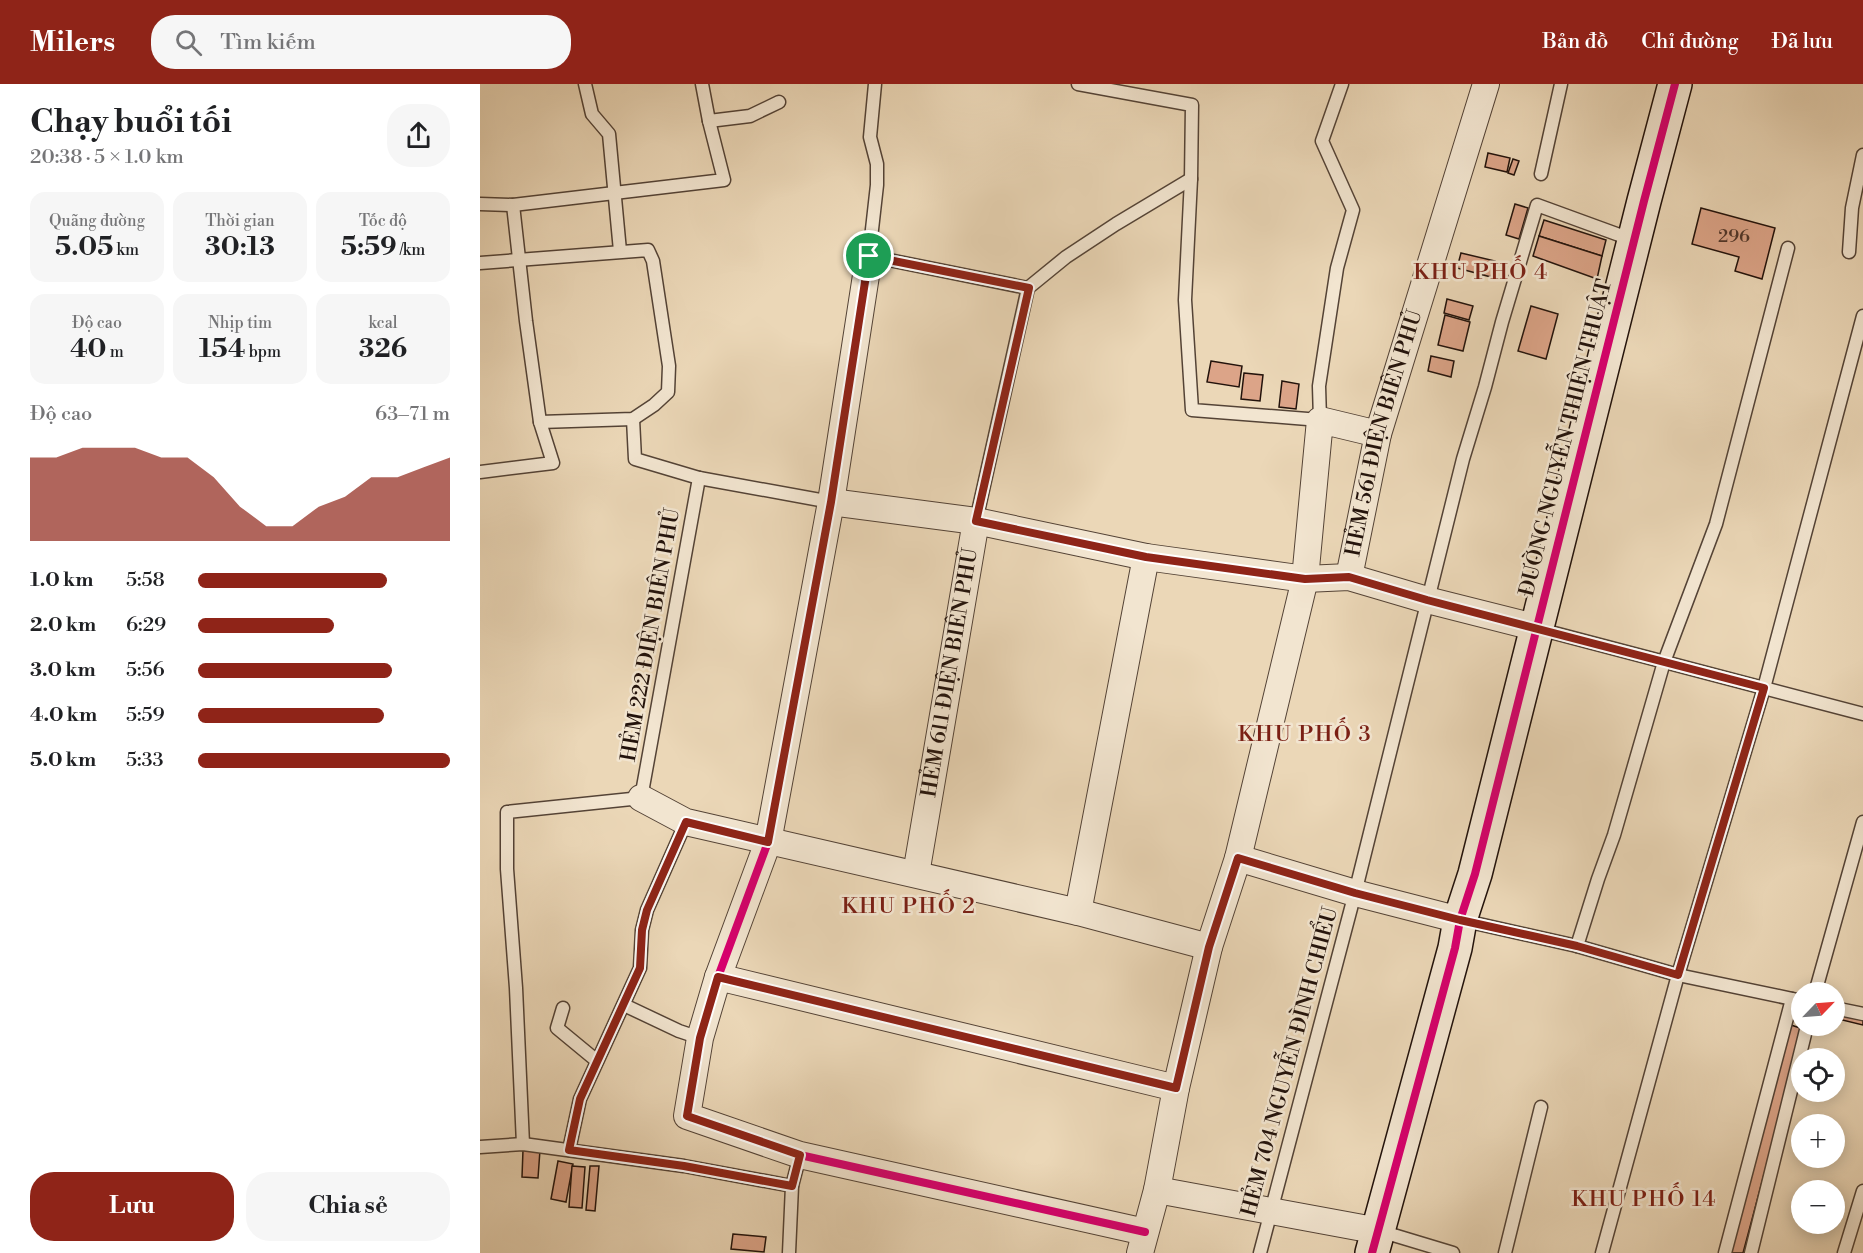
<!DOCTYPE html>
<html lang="vi">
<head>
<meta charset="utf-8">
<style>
	body { margin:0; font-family:"Libre Bodoni",serif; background:#f6f6f6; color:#202124; height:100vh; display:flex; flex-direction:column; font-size:22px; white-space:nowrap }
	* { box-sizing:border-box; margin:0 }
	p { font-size:20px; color:#757577 }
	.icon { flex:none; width:33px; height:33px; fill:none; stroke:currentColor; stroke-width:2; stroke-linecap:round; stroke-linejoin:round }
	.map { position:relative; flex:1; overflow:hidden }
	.side { display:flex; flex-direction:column; background:#fff; width:480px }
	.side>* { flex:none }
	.needle { width:39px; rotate:65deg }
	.fabs { position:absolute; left:1311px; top:898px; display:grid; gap:12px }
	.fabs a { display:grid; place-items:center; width:54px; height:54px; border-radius:50%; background:#fff; box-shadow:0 3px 15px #0003; font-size:30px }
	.pin { position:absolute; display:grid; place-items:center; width:51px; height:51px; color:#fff; margin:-26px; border:3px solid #fff; border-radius:50%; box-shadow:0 2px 6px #0007 }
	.round { display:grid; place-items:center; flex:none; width:63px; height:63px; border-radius:24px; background:#f6f6f6 }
	.overview { display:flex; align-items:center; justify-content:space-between; height:102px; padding:0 30px }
	h1 { font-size:33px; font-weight:800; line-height:45px }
	.figures { display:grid; grid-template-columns:repeat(3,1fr); gap:9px; height:102px; padding:6px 30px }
	.figures div { display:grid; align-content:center; border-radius:15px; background:#f6f6f6; text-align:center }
	.figures b { font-size:26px; font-weight:800 }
	.figures small { font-size:16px; font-weight:400 }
	.figures p { font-size:16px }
	.chart { height:168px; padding:12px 30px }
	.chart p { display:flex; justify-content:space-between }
	.chart svg { width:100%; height:108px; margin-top:6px; fill:#8f2418; opacity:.7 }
	.cta { display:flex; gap:12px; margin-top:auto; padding:12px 30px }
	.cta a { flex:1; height:69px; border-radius:24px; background:#8f2418; color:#fff; font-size:24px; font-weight:800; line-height:69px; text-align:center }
	.cta a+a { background:#f6f6f6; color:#202124 }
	ul { padding:0 30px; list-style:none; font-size:20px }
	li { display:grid; grid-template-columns:96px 72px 1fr; align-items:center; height:45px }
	li i { height:15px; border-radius:8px; background:#8f2418 }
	header { display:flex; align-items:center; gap:36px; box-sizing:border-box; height:84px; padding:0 30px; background:#8f2418; color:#fff }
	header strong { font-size:28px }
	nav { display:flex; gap:33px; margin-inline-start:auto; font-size:21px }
	.search { width:420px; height:54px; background:#f6f6f6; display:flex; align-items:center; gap:15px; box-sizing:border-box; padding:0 21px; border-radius:24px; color:#757577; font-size:22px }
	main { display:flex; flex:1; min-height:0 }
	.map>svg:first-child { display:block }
	.building { fill:#dca488; stroke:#22120b; stroke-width:1.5 }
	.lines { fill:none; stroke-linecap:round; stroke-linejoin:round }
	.lane-casing { stroke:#544336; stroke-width:15 }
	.street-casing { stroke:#544336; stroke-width:28 }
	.secondary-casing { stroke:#22120b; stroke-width:36 }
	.lane { stroke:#f2e5d0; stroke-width:12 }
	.street { stroke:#f2e5d0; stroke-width:26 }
	.secondary { stroke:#f2e5d0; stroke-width:33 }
	.cycleway-casing { stroke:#f2e5d0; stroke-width:11 }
	.cycleway { stroke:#d6006c; stroke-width:8 }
	.route-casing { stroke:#fff; stroke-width:12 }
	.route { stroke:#8f2418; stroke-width:8 }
	.labels { text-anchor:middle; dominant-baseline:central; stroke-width:5; stroke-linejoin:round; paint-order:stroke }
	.number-label { font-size:18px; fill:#50362a }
	.street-label { font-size:21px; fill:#22120b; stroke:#f2e5d0 }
	.neighbourhood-label { font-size:22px; letter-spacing:1.5px; fill:#7a1f14; stroke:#f2e5d0 }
</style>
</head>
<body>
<header>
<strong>Milers</strong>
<div class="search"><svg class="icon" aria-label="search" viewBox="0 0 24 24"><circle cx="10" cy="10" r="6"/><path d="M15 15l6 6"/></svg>Tìm kiếm</div>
<nav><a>Bản đồ</a><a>Chỉ đường</a><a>Đã lưu</a></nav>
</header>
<main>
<section class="side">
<div class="overview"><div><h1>Chạy buổi tối</h1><p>20:38 · 5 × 1.0 km</p></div><a class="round"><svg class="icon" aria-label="share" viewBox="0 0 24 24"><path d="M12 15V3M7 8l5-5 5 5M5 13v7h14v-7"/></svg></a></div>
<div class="figures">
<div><p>Quãng đường</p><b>5.05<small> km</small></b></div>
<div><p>Thời gian</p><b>30:13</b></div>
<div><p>Tốc độ</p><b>5:59<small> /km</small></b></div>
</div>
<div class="figures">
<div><p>Độ cao</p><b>40<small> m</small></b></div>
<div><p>Nhịp tim</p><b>154<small> bpm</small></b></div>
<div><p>kcal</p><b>326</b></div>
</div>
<div class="chart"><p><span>Độ cao</span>63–71 m</p>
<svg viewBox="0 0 160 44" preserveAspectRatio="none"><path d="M0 44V10L10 10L20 6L30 6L40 6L50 10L60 10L70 18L80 30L90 38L100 38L110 30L120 26L130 18L140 18L150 14L160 10V44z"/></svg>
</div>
<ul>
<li><b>1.0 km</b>5:58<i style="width:75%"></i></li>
<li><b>2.0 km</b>6:29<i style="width:54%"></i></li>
<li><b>3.0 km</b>5:56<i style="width:77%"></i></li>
<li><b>4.0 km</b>5:59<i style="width:74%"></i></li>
<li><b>5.0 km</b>5:33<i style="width:100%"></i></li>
</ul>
<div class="cta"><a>Lưu</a><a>Chia sẻ</a></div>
</section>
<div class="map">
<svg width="1383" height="1169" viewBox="0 0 1383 1169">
	<rect width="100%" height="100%" fill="#ebd7b7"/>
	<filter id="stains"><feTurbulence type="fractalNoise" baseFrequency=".00333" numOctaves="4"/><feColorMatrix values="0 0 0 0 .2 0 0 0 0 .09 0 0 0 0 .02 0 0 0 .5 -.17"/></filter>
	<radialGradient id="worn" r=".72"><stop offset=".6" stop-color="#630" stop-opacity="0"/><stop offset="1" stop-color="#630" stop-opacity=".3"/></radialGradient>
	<g class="building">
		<path d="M1008 69 1030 74 1027 88 1005 83Z"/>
		<path d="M1033 75 1039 77 1034 91 1028 89Z"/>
		<path d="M1035 120 1048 124 1039 155 1026 151Z"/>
		<path d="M1221 124 1295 144 1282 195 1255 187 1259 173 1212 160Z"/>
		<path d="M1064 136 1126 156 1122 172 1059 152Z"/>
		<path d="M1059 152 1122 172 1117 195 1053 172Z"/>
		<path d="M981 169 1015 177 1011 193 977 184Z"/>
		<path d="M967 215 993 222 989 236 964 229Z"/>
		<path d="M1051 222 1078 230 1066 275 1038 267Z"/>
		<path d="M965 231 990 238 983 267 958 261Z"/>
		<path d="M951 272 974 277 971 293 948 287Z"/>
		<path d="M731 277 762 282 759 303 727 298Z"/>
		<path d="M764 289 783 291 780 317 761 315Z"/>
		<path d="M802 297 819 300 816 325 799 323Z"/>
		<path d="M1354 929 1383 935V941L1354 934Z"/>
		<path d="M1311 941 1323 945 1263 1169H1250Z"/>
		<path d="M43 1066H60L58 1094 42 1093Z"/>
		<path d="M78 1077 93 1080 86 1118 71 1115Z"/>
		<path d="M92 1082 105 1083 102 1124 89 1123Z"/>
		<path d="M110 1082H119L115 1127 106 1126Z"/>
		<path d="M253 1150 286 1153 284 1168 251 1165Z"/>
	</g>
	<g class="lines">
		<g class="lane-casing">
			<g id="lane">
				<path d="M105 0 112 30 129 50 140 167"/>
				<path d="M395 0 390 53 397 80V101L389 172 548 204"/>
				<path d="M598 0 712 21 711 95 705 216 712 326 840 336 839 302 857 184 873 126 842 57 862 0"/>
				<path d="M229 37 270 32 299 18"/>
				<path d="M1061 90 1081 0"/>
				<path d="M0 120 33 121 244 96 229 37 222 0"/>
				<path d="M1369 168 1372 124 1383 71"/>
				<path d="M0 179 168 166 173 177 189 282 188 308 174 321 153 335 60 338"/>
				<path d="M153 335 155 375 219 394 351 418"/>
				<path d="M0 388 73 379 60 338 46 237 33 121"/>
				<path d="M496 437 548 204 586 173 636 140 711 95"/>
				<path d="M1059 545 1383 630"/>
				<path d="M981 836 1097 862 1198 891 1322 917"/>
				<path d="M1097 862 1118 795 1134 751 1184 578 1236 440 1308 164"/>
				<path d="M1335 909 1383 738"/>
				<path d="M144 921 199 947 220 954"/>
				<path d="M83 924 77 944 117 977"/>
				<path d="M1354 924 1383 930"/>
				<path d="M43 1060 36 904 27 785V728L161 714 219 394"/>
				<path d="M0 1063 43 1060 204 1082 312 1102"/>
				<path d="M89 1066 100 1015 160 884 162 846 167 826 206 738"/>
				<path d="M900 1147 973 1169"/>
				<path d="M309 1169 312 1102 320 1071"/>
				<path d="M780 1169 875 809 983 375 1005 303 1022 238 1057 121 1153 156"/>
				<path d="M1025 1169 1061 1023"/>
				<path d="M1122 1169 1198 891 1284 604 1383 232"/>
				<path d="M1245 1169 1312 915"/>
				<path d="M1271 1169 1327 942"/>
				<path d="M1364 1169 1383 1107"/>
			</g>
		</g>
		<g class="street-casing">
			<g id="street">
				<path d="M389 172 351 418 288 758 238 893 220 954 207 1032 320 1071 665 1148"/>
				<path d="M351 418 496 437 666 473 825 495 869 493 947 516 1058 544"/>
				<path id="s1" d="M869 493 898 350 1006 0"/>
				<path d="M161 714 206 738 598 828 729 863"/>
				<path d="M758 774 875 809 980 836"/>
				<path id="s2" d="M436 790 496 437"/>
				<path d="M598 828 666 473"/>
				<path d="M238 893 696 1004"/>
				<path d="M677 1106 899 1147"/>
				<path d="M660 1169 677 1106 696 1004 729 863 758 774 825 495 840 336 898 350"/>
			</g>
		</g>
		<g class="secondary-casing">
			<path id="secondary" d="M892 1169 975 864 980 836 995 790 1164 117 1195 0"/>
		</g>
		<use href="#lane" class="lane"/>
		<use href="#street" class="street"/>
		<use href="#secondary" class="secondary"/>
		<g class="cycleway-casing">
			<g id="cycleway">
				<path d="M389 172 351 418 288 758 238 893 220 954 207 1032 320 1071 665 1148"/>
				<path d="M892 1169 975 864 980 836 995 790 1164 117 1195 0"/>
			</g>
		</g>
		<use href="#cycleway" class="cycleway"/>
	</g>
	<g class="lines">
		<g class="route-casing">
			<path id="route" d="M389 172 549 204 496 437 666 473 825 495 869 493 947 516 1284 604 1198 891 1097 862 980 836 875 809 758 774 729 863 696 1004 238 893 220 954 207 1032 320 1071 312 1102 204 1082 89 1066 100 1015 160 884 162 846 167 826 206 738 288 758 351 418Z"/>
		</g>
		<use href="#route" class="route"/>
	</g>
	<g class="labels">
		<g class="number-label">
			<text x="1254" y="152">296</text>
		</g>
		<g class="street-label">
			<text stroke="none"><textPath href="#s1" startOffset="148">HẺM 561 ÐIỆN BIÊN PHỦ</textPath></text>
			<text transform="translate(1086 354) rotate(-76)">ĐƯỜNG NGUYỄN THIỆN THUẬT</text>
			<text transform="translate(171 551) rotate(-80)">HẺM 222 ÐIỆN BIÊN PHỦ</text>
			<text stroke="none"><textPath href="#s2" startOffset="204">HẺM 611 ÐIỆN BIÊN PHỦ</textPath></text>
			<text transform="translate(810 978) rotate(-75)">HẺM 704 NGUYỄN ĐÌNH CHIỂU</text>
		</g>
		<g class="neighbourhood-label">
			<text x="1001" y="188">KHU PHỐ 4</text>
			<text x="825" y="650">KHU PHỐ 3</text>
			<text x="429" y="822">KHU PHỐ 2</text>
			<text x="1164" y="1115">KHU PHỐ 14</text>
		</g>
	</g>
	<rect width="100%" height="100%" filter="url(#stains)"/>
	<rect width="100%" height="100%" fill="url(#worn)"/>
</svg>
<div class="fabs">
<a><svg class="needle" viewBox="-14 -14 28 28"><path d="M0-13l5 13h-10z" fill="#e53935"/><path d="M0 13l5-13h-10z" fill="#757577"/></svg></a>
<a><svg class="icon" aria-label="locate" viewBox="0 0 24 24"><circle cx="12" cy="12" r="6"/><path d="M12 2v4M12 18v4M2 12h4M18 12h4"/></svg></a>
<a>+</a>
<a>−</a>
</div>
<div class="pin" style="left:389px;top:172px;background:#1e9e55"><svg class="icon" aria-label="arrive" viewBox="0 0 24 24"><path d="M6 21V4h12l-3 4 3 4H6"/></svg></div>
</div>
</main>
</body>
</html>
